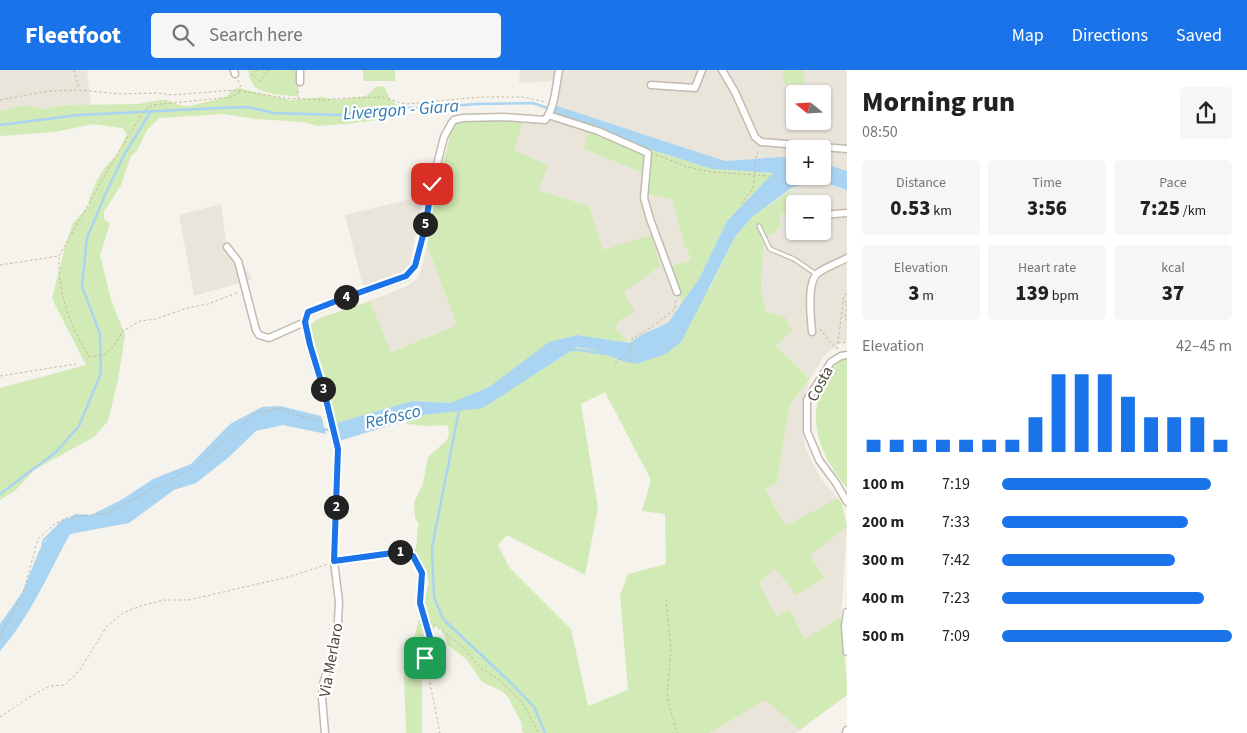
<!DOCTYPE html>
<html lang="en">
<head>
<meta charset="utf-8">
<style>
	body { margin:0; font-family:"Source Sans 3",sans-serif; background:#f6f6f6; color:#222; height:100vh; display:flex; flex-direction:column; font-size:19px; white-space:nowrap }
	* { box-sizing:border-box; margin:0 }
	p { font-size:16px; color:#767676 }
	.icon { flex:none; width:28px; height:28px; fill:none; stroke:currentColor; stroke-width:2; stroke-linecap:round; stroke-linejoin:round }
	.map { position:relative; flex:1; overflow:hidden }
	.drawer { display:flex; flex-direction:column; background:#fff; width:400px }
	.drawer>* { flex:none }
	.needle { width:32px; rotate:288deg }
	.tools { position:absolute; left:786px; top:15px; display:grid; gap:10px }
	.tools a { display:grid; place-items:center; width:45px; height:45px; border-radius:5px; background:#fff; box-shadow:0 1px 4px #0004; font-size:25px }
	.pin { position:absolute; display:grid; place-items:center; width:42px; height:42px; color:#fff; margin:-21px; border-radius:10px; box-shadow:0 2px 8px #0006 }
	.km { position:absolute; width:25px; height:25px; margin:-12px; border-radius:50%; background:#222; color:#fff; font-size:14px; line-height:25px; text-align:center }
	.round { display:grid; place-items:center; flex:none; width:52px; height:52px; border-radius:5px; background:#f6f6f6 }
	.head { display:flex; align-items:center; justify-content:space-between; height:85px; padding:0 15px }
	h1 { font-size:28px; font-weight:800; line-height:38px }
	.stats { display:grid; grid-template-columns:repeat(3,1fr); gap:8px; height:85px; padding:5px 15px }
	.stats div { display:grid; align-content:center; border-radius:5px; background:#f6f6f6; text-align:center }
	.stats b { font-size:21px; font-weight:800 }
	.stats small { font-size:14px; font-weight:400 }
	.stats p { font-size:14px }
	.chart { height:140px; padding:10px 15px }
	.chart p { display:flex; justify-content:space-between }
	.chart svg { width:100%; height:90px; margin-top:5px; stroke:#1a73e8; stroke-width:6 }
	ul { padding:0 15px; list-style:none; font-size:16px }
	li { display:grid; grid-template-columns:80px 60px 1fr; align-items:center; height:38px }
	li i { height:12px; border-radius:6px; background:#1a73e8 }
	header { display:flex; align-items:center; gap:30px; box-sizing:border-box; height:70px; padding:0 25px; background:#1a73e8; color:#fff }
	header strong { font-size:24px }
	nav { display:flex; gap:28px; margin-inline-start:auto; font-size:18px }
	.search { width:350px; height:45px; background:#f6f6f6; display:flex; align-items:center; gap:12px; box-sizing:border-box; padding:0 18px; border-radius:5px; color:#767676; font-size:19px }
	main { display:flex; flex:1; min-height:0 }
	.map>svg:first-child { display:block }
	.residential { fill:#eae5da; fill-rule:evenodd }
	.green { fill:#d2eab5; fill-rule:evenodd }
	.water { fill:#a9d4f2 }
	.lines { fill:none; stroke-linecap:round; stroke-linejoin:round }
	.stream { stroke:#a9d4f2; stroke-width:2.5 }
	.lane-casing { stroke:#c2bbae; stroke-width:5.5 }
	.street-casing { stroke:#c2bbae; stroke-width:9 }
	.path { stroke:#c4b79f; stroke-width:1; stroke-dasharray:2.5 2.5; stroke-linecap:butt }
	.lane { stroke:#fff; stroke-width:3 }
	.street { stroke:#fff; stroke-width:6 }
	.route-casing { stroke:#fff; stroke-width:10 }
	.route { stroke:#1a73e8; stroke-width:6 }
	.labels { text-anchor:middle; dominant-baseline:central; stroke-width:4.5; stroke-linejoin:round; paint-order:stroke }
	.street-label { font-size:16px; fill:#4b4439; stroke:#fff }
	.water-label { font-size:18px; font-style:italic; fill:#2e7ab2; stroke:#fff }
</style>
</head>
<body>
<header>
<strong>Fleetfoot</strong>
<div class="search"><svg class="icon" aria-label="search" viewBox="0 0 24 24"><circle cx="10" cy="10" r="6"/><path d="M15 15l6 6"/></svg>Search here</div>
<nav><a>Map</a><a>Directions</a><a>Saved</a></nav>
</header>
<main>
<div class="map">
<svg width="847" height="663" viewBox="0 0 847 663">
	<rect width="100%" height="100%" fill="#f6f3ec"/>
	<g class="residential">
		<path d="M0 0H87L91 36 65 35 43 39 28 35 0 41Z"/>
		<path d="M520 0H555L553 11 519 13Z"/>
		<path d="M561 0H847V101L823 93 822 79H795V86L725 91 554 35ZM795 24H822V51H795Z"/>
		<path d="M552 48 588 59 648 106 672 129 685 178 687 179 691 191 672 196 682 233 668 253 641 265 630 273 615 258 619 251 625 248 624 222 603 180 589 136 538 120 513 80 523 51 546 54Z"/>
		<path d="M820 111 847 120V271L839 273 824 286 810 309 776 276 785 247 766 242 761 222 763 176 768 167 782 157 779 146 793 117ZM795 134H822V161H795Z"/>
		<path d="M423 126 409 199 401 206 364 220 345 145Z"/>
		<path d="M221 134 226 171 253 209 194 226 179 145Z"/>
		<path d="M427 176 457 255 390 282 370 231 407 216 416 210 420 204Z"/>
		<path d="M810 310 803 331 802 346 805 376 820 408 838 428 786 457 765 418 777 413 790 334Z"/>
		<path d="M847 457 841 547 804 569 790 539 777 548 759 513 775 497 825 508 810 485Z"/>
		<path d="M765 630 800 660 795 663H710Z"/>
	</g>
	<g class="green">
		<path d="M248 0H298V26C287 26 261 24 254 16 250 11 249 5 248 0Z"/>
		<rect x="363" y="0" width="32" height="11"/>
		<path d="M782 0H803L804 14H784Z"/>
		<path d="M377 16 384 17 391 30 397 35V43L383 49 347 54 317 56 303 52 256 49 224 44 159 48 147 60 137 81 131 86 121 115 104 142V149L110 154 100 185 111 230 125 265 118 310 108 351 94 367 34 400 16 420 0 430V318L86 295 52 229 65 177 73 153 89 135V129L98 108 106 96 117 85 127 64 122 58 93 54 55 62 0 66V41L21 36 29 35 43 39 65 35 138 34 160 30H167L182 36H190L226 27 231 21 238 18 290 30 321 27 336 30 366 26Z"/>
		<path d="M502 49 523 51 514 80 548 95 538 120 589 136 603 180 651 165 660 196 624 222 635 242 619 251 615 258 630 273 577 265 550 272 489 317 450 333 412 331 336 353 309 256 317 249 370 231 391 282 457 255 427 176 436 121 451 62 454 55 466 51Z"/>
		<path d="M588 59 712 99 773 103 727 151 700 207 682 233 672 196 691 190 687 179 685 178 672 129 648 124V105L584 79Z"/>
		<path d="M792 119 788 126 793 135 779 146 782 157 768 167 763 176 761 222 766 242 785 247 792 260 776 276 810 309 790 334 777 413 765 419 786 456 838 428 842 434 847 457 810 485 825 508 796 525 775 498 759 513 777 547 790 539 804 569 841 547C842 573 847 599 847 625L800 660 765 630 710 663H524L522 661 521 652 508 627 502 621 482 612 467 590 448 575 441 559 435 556 422 595V663H406L404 605 429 512 423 495 414 485 417 472V461L419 454 415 448 414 433 423 413 428 387 447 370 449 364 448 355 429 356 407 354 406 351 424 345 484 337 577 277 595 280 622 291 710 217 735 167 752 147ZM605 322 651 410 642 441 665 444 666 494 628 504 620 525 628 620 588 636 571 559 509 497 498 475 507 465 585 505 598 438 581 334Z"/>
		<path d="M847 286V418C820 385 804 349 827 308 832 299 837 291 847 286Z"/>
	</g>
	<g class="water">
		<path d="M554 35 725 91 795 86V106H822L823 93 847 101V120L820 111 793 117 752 147 735 167 681 272 666 284 636 294 622 291 595 280 577 277 483 338 424 345 339 371 336 353 412 331 450 333 489 317 549 272 577 265 630 273 641 265 668 253 700 207 727 151 773 103 712 99 552 48Z"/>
		<path d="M280 336 321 346 326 364 283 355 256 361 229 387 196 413 174 420 129 453 70 464C48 504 30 547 0 581V554L22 523 39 481 55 458 75 444 91 445 123 429 153 409 191 394 230 354 262 337Z"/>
	</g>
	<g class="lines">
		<g class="stream">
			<path d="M0 55 78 45 220 38 248 37 274 43 339 45 383 38H425L477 34 533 33 550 39"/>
			<path d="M569 280H580L606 284"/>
			<path d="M459 340 432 478 434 527 443 549 509 611 534 637 545 663"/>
			<path d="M322 359 334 361"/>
			<path d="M0 424 56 382 79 356 101 303 100 264 82 216 87 168 104 127 124 85 151 41"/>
			<path d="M42 478 44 470 64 450H70"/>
		</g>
		<g class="lane-casing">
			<path id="lane" d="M759 156 770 179 794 189 816 204"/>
		</g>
		<g class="street-casing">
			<g id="street">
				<path d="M234 0 235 4"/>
				<path d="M722 0 735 22 755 67 761 72 847 79"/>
				<path d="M300 12V0"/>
				<path d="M651 15 695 18 702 0"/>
				<path d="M548 45 598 61 648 83 644 128 650 149 677 222"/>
				<path d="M822 145 847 143"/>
				<path d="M227 177 238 191 256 260 259 265 269 268 305 252"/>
				<path d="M812 262C811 249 806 212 818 203 826 197 838 193 847 188"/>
				<path d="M847 285 841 286 831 292 807 330V361L819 390 836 413 847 432"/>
				<path d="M847 542 845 556 847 582"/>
				<path d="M325 663 322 628 323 614 337 570 339 532 334 491 338 379 324 321 312 284 305 252 308 243 344 228 406 207 415 196 425 158 432 114 444 67 451 54 454 50 463 48 503 47 545 50C555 38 556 15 559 0"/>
				<path d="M846 663 847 660"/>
			</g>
		</g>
		<g class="path">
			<path d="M74 0 79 19"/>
			<path d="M257 0 252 5 260 11 268 1 266 0"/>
			<path d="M238 10 242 20"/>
			<path d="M298 28V19"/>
			<path d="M0 30 48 21 79 20 120 24 156 23 172 25 236 20 285 28 323 30 347 28 381 27 406 34 480 27H524L545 32"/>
			<path d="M656 85 688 97 712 102 769 106"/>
			<path d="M741 134 753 119 756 88 759 79"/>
			<path d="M59 187C58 224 70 257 90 287L106 284 114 276 123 261 140 251 156 249 187 238 208 234 239 222"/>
			<path d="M0 195 59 186 116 86 144 41 152 35 232 27 241 21"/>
			<path d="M844 232H847L845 249H847"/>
			<path d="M820 259 836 279"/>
			<path d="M838 272 847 273"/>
			<path d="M837 279 844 225 847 224"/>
			<path d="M615 293 630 281 632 269 653 256 675 239 676 228"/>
			<path d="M0 306 76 294"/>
			<path d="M341 490 400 482 413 486 418 494 422 503 420 533 431 571 425 588 440 663"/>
			<path d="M666 529 671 580 667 627 677 663"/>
			<path d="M426 548 463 577 480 598 498 609 517 627 522 632 539 663"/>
			<path d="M0 566 24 520 38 469 53 455 69 447 105 444 196 396 254 344 281 338 292 344 323 351"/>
			<path d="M0 647 33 625 50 616 65 615 79 601 107 556 123 543 143 535 165 530H189L292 506 328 494"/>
		</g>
		<use href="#lane" class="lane"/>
		<use href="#street" class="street"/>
	</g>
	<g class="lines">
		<g class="route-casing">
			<path id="route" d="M425 588 431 571 420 533 422 503 413 486 400 482 334 491 338 379 324 321 310 275 305 252 308 242 344 228 406 206 415 196 425 158 432 114"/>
		</g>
		<use href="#route" class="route"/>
	</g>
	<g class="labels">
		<g class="street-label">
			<text transform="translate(820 314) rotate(-62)">Costa</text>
			<text transform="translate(331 590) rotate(-80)">Via Merlaro</text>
		</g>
		<g class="water-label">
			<text transform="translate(401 40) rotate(-4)">Livergon - Giara</text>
			<text transform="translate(393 347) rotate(-13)">Refosco</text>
		</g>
	</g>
</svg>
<div class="tools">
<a><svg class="needle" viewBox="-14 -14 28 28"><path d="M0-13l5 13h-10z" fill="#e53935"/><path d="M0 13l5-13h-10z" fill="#767676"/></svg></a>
<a>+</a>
<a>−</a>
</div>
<div class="pin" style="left:425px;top:588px;background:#1e9e55"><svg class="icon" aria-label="arrive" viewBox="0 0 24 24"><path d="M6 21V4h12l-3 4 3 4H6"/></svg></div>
<div class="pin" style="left:432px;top:114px;background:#d93025"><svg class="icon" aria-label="check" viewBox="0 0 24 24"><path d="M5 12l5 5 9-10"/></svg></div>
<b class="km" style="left:400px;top:482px">1</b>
<b class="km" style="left:336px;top:437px">2</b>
<b class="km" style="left:323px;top:319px">3</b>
<b class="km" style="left:346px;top:227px">4</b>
<b class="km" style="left:425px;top:154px">5</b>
</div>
<section class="drawer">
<div class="head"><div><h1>Morning run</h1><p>08:50</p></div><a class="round"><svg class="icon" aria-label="share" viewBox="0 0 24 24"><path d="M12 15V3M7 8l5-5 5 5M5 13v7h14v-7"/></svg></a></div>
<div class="stats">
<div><p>Distance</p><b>0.53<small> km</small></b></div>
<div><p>Time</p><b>3:56</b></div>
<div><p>Pace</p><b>7:25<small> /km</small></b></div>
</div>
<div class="stats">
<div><p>Elevation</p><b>3<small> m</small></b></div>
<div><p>Heart rate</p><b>139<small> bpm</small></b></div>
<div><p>kcal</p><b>37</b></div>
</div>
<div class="chart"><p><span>Elevation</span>42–45 m</p>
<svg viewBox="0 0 160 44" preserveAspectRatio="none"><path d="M5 44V38M15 44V38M25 44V38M35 44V38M45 44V38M55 44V38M65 44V38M75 44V27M85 44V6M95 44V6M105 44V6M115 44V17M125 44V27M135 44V27M145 44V27M155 44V38"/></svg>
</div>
<ul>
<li><b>100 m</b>7:19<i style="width:91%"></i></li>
<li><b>200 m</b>7:33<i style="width:81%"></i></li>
<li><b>300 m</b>7:42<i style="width:75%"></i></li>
<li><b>400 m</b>7:23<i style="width:88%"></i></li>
<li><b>500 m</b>7:09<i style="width:100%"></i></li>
</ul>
</section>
</main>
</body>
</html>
